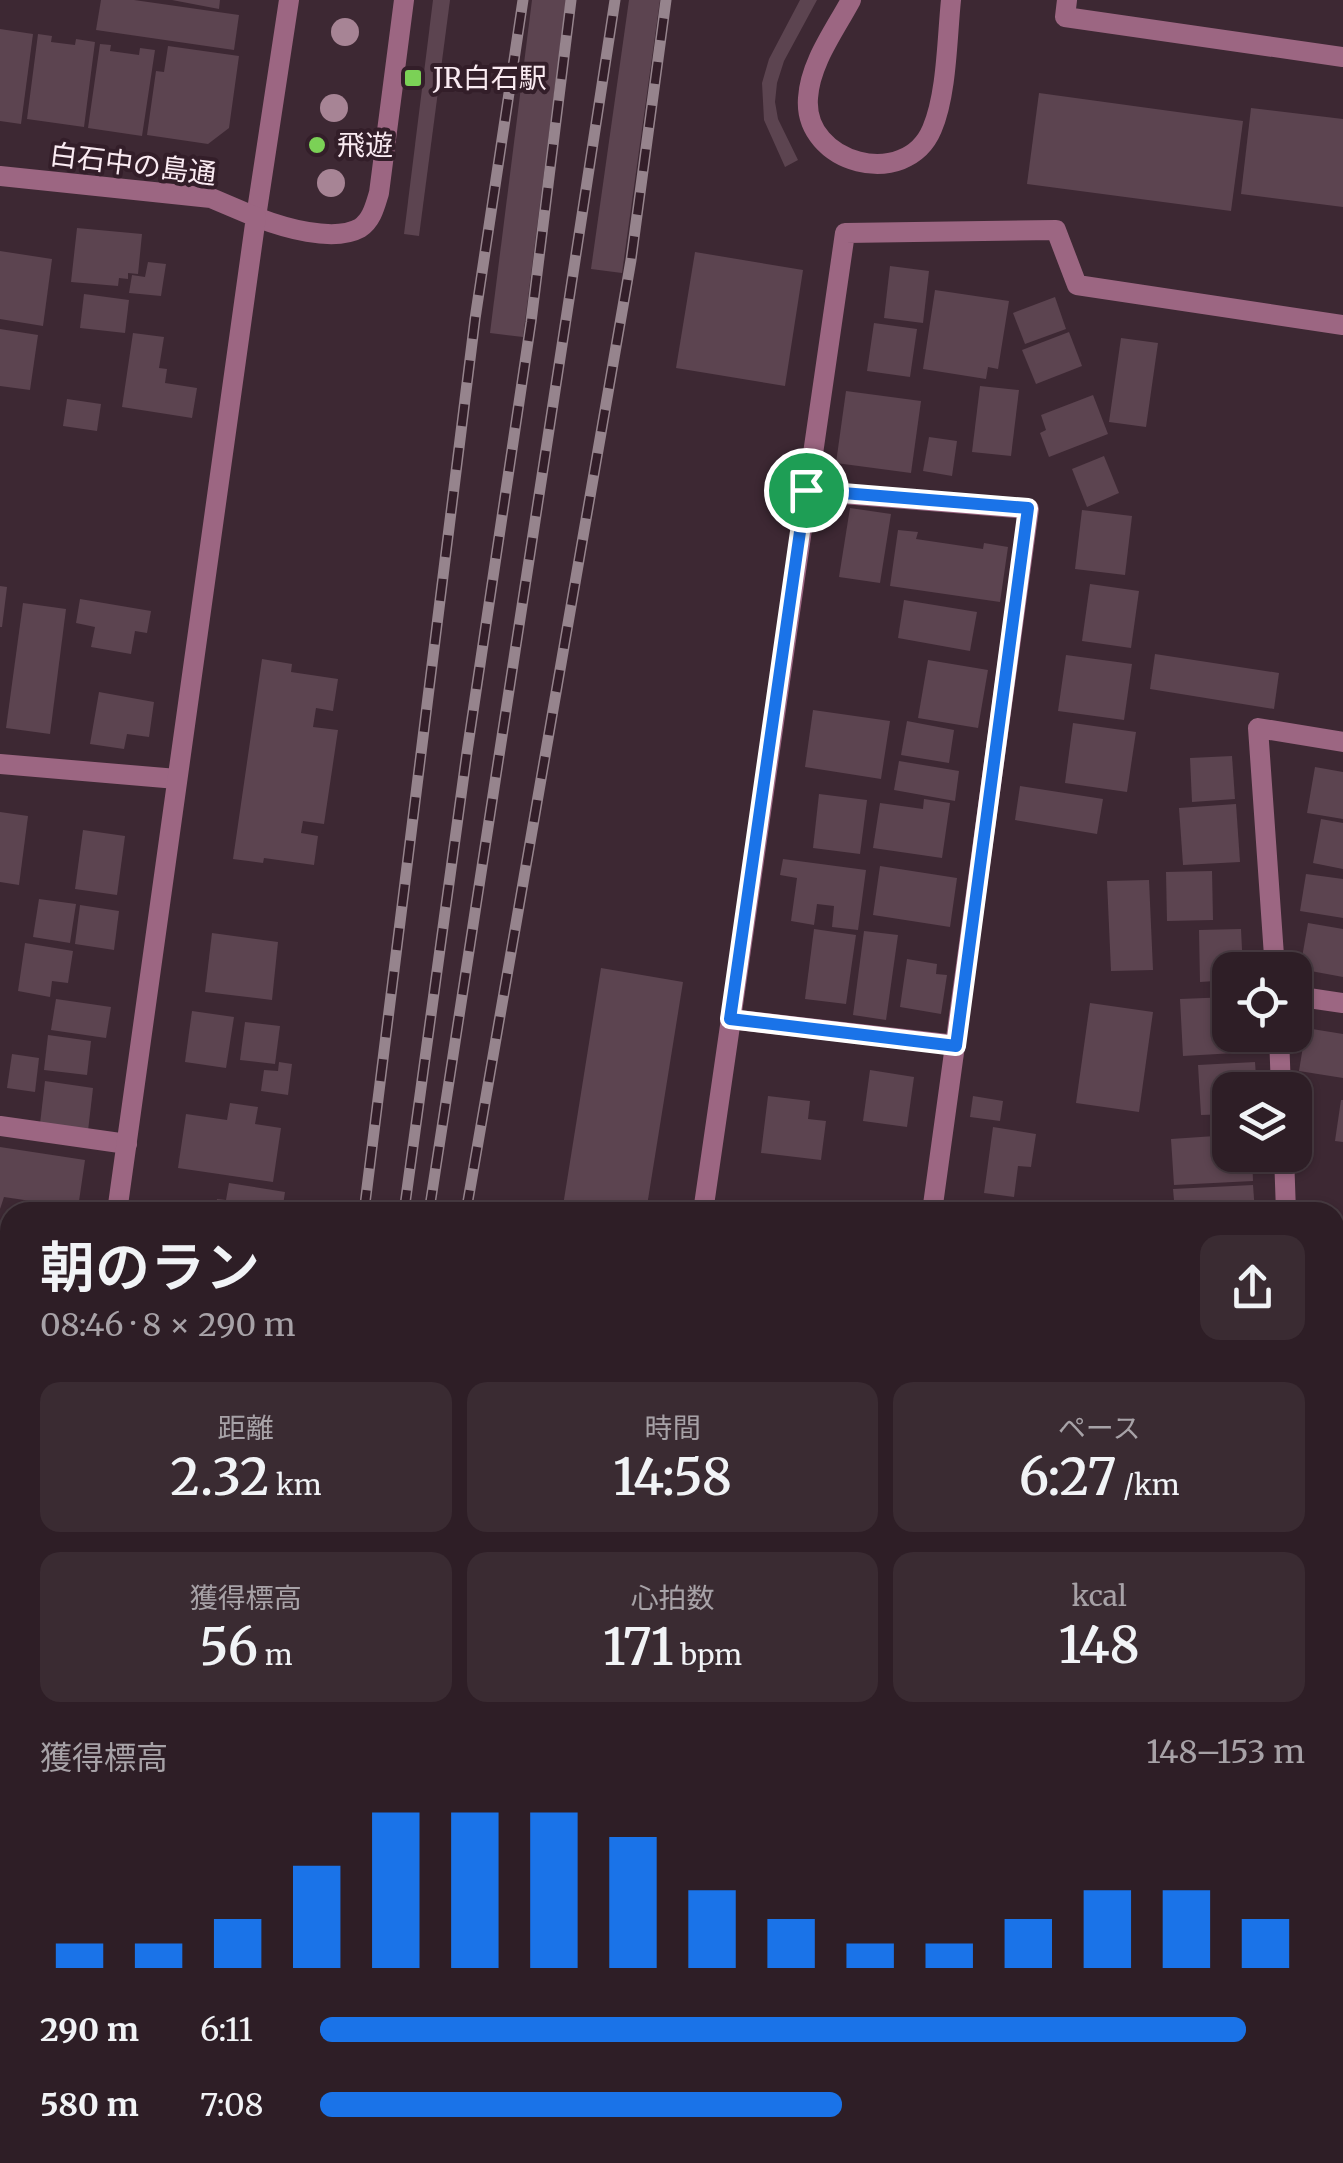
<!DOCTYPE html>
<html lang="ja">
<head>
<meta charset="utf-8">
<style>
	body { margin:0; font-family:Merriweather,"Noto Sans JP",serif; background:#3a2b32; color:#f1f3f6; height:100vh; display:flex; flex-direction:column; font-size:38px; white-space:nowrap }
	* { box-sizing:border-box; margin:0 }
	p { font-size:32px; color:#a7a2a7 }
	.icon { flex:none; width:55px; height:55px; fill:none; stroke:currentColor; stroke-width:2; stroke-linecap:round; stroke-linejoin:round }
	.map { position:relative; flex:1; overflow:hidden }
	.panel { position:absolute; left:0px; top:1202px; width:1345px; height:962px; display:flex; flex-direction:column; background:#2e1e26; border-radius:30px 30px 0 0; box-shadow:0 2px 8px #0004,0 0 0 2px #493c43 }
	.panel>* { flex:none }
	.buttons { position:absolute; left:1212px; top:952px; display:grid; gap:20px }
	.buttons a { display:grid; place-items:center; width:100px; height:100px; border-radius:20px; background:#2e1e26; box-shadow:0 2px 8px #0004,0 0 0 2px #493c43; font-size:50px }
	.pin { position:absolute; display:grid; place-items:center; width:85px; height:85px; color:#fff; margin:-42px; border:5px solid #fff; border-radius:50%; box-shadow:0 2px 10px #0007 }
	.round { display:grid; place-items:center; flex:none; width:105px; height:105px; border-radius:20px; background:#3a2b32 }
	.headline { display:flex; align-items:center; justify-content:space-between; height:170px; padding:0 40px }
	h1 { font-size:55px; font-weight:600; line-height:75px }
	.stats { display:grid; grid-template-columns:repeat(3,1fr); gap:15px; height:170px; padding:10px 40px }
	.stats div { display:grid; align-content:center; border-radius:20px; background:#3a2b32; text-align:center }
	.stats b { font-size:50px; font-weight:600 }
	.stats small { font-size:28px; font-weight:400 }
	.stats p { font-size:28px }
	.chart { height:280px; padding:20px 40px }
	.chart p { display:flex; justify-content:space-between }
	.chart svg { width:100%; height:180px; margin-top:10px; stroke:#1a73e8; stroke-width:6 }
	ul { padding:0 40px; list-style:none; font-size:32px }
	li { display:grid; grid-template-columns:160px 120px 1fr; align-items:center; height:75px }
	li i { height:25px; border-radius:12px; background:#1a73e8 }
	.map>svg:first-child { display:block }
	.building { fill:#5c4450 }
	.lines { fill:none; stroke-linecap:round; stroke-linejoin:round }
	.minor { stroke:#9c6682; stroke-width:20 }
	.tertiary { stroke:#9c6682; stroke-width:20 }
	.rail-casing { stroke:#96848d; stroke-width:11 }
	.rail { stroke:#331e29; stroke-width:8; stroke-dasharray:22; stroke-linecap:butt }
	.tree { fill:#a78495 }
	.route-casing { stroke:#fff; stroke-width:20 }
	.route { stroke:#1a73e8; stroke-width:12 }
	.poi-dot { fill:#7bd156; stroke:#331e29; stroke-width:4 }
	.labels { text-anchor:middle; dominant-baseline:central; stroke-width:8; stroke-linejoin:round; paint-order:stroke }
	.poi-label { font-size:28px; fill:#faebf2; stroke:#331e29; text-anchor:start }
	.street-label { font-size:28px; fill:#faebf2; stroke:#331e29 }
</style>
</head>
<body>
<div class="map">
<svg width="1343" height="2163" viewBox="0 0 1343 2163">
	<rect width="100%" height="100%" fill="#3d2833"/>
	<g class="building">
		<path d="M101 0H134L239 15 234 50 96 30Z"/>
		<path d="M172 0H220L219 9Z"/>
		<path d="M433 0H450L419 236 404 234Z"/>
		<path d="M532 0H566L523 337 490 333Z"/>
		<path d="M629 0H660L622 273 591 269Z"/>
		<path d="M800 0H817L784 61 777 83 775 102 778 119 798 160 785 167 764 120 762 83 769 59Z"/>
		<path d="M0 29 33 34 21 124 0 121Z"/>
		<path d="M38 34 52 36 51 42 75 45 76 39 95 42 84 127 27 119Z"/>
		<path d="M100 44 111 45 110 51 139 55 140 48 155 50 142 136 88 128Z"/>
		<path d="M168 46 239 56 229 128 208 144 147 135 156 71 164 72Z"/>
		<path d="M1039 93 1243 121 1231 211 1027 184Z"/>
		<path d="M1251 108 1343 119V207L1241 194Z"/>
		<path d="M77 228 142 234 138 274 128 273V279L119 278 118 286 71 282Z"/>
		<path d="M0 251 52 259 43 326 0 319Z"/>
		<path d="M695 252 803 270 785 386 676 368Z"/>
		<path d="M148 262 166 264 161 296 129 293 132 275 145 277Z"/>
		<path d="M890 266 929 271 923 323 884 318Z"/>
		<path d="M935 290 1009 301 998 369 988 367 986 379 923 369Z"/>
		<path d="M84 294 129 300 125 333 80 328Z"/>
		<path d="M1055 297 1066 329 1025 344 1013 313Z"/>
		<path d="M874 323 917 329 910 377 867 371Z"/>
		<path d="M0 329 38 335 30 390 0 386Z"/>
		<path d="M1069 332 1082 366 1036 384 1022 350Z"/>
		<path d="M133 333 164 337 159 368 167 369 165 383 197 388 192 418 122 407Z"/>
		<path d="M1121 338 1158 343 1146 427 1109 422Z"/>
		<path d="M980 386 1019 390 1011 456 972 452Z"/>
		<path d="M846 391 921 401 911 473 836 463Z"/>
		<path d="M1093 395 1108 434 1049 457 1040 433 1046 430 1041 415Z"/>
		<path d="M67 399 101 404 97 431 63 426Z"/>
		<path d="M929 437 957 441 952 476 923 471Z"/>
		<path d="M1104 456 1119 493 1087 507 1072 469Z"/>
		<path d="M850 508 891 514 880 583 839 577Z"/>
		<path d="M1082 510 1132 516 1125 575 1075 569Z"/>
		<path d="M898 530 918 532 916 539 983 549 984 543 1008 547 1000 602 890 586Z"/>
		<path d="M1090 584 1139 591 1131 648 1082 641Z"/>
		<path d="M0 586 7 587 2 627H0Z"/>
		<path d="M80 599 151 611 147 633 135 631 131 654 91 647 95 627 76 623Z"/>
		<path d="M904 600 977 612 970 651 898 638Z"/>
		<path d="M23 603 66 609 50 734 6 728Z"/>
		<path d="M1155 654 1279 673 1274 709 1150 689Z"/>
		<path d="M1066 655 1132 664 1124 720 1058 711Z"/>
		<path d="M262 659 292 664 291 672 338 679 333 711 316 708 313 727 338 730 324 824 303 821 301 833 318 836 314 865 264 858 263 863 233 859Z"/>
		<path d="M928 660 988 670 978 728 918 718Z"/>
		<path d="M99 692 154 702 149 737 127 734 124 749 90 744Z"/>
		<path d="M813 710 890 721 881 779 805 767Z"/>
		<path d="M907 721 954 730 949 763 901 755Z"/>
		<path d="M1073 723 1136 732 1127 792 1065 783Z"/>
		<path d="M1232 756 1235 799 1192 802 1190 758Z"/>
		<path d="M899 761 959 771 955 801 894 790Z"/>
		<path d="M1315 767 1343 772V819L1307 813Z"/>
		<path d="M1020 786 1103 799 1097 834 1015 820Z"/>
		<path d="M819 794 867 800 860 854 813 848Z"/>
		<path d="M924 799 950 803 942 858 873 848 880 803 923 809Z"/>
		<path d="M1236 804 1240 862 1183 865 1179 808Z"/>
		<path d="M0 812 28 816 19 885 0 882Z"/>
		<path d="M1321 819 1343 823V869L1313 863Z"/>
		<path d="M83 830 125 836 117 895 75 889Z"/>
		<path d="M783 859 866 870 858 930 832 927 834 906 817 904 814 925 791 921 797 878 780 875Z"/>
		<path d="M880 866 957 878 950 927 873 915Z"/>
		<path d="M1212 871 1213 920 1167 921 1166 872Z"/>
		<path d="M1306 874 1343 879V918L1300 911Z"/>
		<path d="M1149 880 1153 970 1111 971 1107 881Z"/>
		<path d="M39 899 76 904 70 943 33 937Z"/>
		<path d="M80 905 119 911 114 950 75 944Z"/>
		<path d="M1308 923 1343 929V977L1300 969Z"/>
		<path d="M814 929 856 935 846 1004 805 999Z"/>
		<path d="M1241 929 1243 970H1230V980L1200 982 1199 930Z"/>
		<path d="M864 931 898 935 886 1020 853 1015Z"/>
		<path d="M212 933 278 942 272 1000 205 992Z"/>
		<path d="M25 943 73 951 68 983 52 981 50 997 18 991Z"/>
		<path d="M907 959 937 964 936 974 947 975 941 1014 900 1007Z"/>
		<path d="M601 968 683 982 646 1212H562Z"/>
		<path d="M1230 997V1024H1220V1034L1233 1035 1235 1053 1183 1056 1180 999Z"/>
		<path d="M56 999 111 1007 106 1038 51 1030Z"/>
		<path d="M1090 1003 1153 1012 1139 1112 1076 1103Z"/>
		<path d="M192 1011 234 1017 226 1068 185 1062Z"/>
		<path d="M245 1022 280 1026 275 1064 240 1060Z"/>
		<path d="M1306 1028 1343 1034V1078L1299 1071Z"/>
		<path d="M48 1035 91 1041 87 1075 44 1070Z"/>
		<path d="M12 1054 39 1058 35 1092 7 1088Z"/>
		<path d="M279 1062 292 1064 288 1095 261 1091 264 1070 278 1071Z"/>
		<path d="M1255 1062 1257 1090H1230V1114L1201 1115 1198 1065Z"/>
		<path d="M870 1070 914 1077 907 1127 863 1121Z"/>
		<path d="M45 1081 93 1088 88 1131 40 1124Z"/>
		<path d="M768 1096 810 1101 808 1119 826 1121 821 1160 761 1153Z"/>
		<path d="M973 1096 1003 1101 1000 1121 970 1117Z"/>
		<path d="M1341 1100H1343V1142L1335 1141Z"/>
		<path d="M230 1103 258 1107 255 1124 281 1128 273 1182 178 1168 186 1114 227 1120Z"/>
		<path d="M993 1127 1036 1134 1031 1167 1018 1166 1014 1197 984 1193Z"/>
		<path d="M1230 1135V1155H1252L1253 1181 1174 1185 1171 1139Z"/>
		<path d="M0 1147 85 1160 78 1208 4 1197 0 1209Z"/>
		<path d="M229 1183 285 1192 282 1212H215L217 1199 226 1200Z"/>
		<path d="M1253 1185 1255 1212H1175L1173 1189Z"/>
		<path d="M1335 1220 1343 1221V1262L1335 1261Z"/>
		<path d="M1337 1384 1343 1385V1477L1335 1476Z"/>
		<path d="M0 1398 10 1400V1440L0 1438Z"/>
		<path d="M0 1465 10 1467V1495L0 1494Z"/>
		<path d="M0 1510 10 1512V1549L0 1548Z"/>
		<path d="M1343 1520V1578L1335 1579V1521Z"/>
		<path d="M1343 1616V1677L1335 1678V1617Z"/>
		<path d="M1343 1797V1836L1335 1837V1798Z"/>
		<path d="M4 1931 10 1932V1982L0 1980Z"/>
		<path d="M0 1996 10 1997V2048L0 2047Z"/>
		<path d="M0 2092 7 2093 2 2129H0Z"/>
		<path d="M1343 2121V2163H1333L1335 2122Z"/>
		<path d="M0 2154 53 2161 52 2163H0Z"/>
		<rect x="461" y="2155" width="94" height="8"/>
		<path d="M724 2155H794V2163H725Z"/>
		<path d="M814 2155H863L864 2163H814Z"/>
		<path d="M990 2155H1032L1033 2163H991Z"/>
		<path d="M1049 2155H1126L1127 2158 1050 2163Z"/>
		<path d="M1230 2155H1288V2163H1231Z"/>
	</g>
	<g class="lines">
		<g class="minor">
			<path d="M289 0 256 217C282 227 333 243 360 228 372 220 375 206 379 193L404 0"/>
			<path d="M851 0C835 30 810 63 808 98 803 164 906 191 932 129 947 94 947 38 951 0"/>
			<path d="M1067 0 1065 17 1343 57"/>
			<path d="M806 491 1029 509 932 1212"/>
			<path d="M0 764 177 779"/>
			<path d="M1275 970 1258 728 1343 742"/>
			<path d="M1295 996 1343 1003"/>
			<path d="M730 1019 956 1045"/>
			<path d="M1279 1035 1281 1090"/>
			<path d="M0 1126 127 1144"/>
			<path d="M1284 1155 1286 1212"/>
			<path d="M703 1212 845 233 1056 230 1077 285 1343 325"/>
			<path d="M1335 1499 1343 1498"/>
			<path d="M0 1898 10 1899"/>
			<path d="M1335 1995 1343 1996"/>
			<path d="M0 2064 10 2065"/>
			<path d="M681 2155 682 2163"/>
			<path d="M925 2155 926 2163"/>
			<path d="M1159 2155 1160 2163"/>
		</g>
		<g class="tertiary">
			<path d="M0 176 211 198 256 217 117 1212"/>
			<path d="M0 1617 10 1616"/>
			<path d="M397 2163 398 2155"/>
		</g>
		<g class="rail-casing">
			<g id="rail">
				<path d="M364 1212 475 319 523 0"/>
				<path d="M404 1212 467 752 531 322 571 0"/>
				<path d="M429 1212 615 0"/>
				<path d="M466 1212 631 260 666 0"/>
				<path d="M254 2163 255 2155"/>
				<path d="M275 2163 276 2155"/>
				<path d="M300 2163 301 2155"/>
				<path d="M326 2163 327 2155"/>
			</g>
		</g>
		<use href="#rail" class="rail"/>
	</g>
	<g class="tree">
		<circle cx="345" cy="32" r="14"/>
		<circle cx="334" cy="108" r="14"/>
		<circle cx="331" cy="183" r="14"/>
	</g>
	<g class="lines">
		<g class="route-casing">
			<path id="route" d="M806 490 1028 508 956 1046 730 1019Z"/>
		</g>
		<use href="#route" class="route"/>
	</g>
	<g class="poi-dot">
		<rect x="403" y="68" width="20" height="20" rx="5"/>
		<circle cx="317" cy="145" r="10"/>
	</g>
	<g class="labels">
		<g class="poi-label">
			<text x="433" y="78">JR白石駅</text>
			<text x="337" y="145">飛遊</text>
		</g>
		<g class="street-label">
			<text transform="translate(133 164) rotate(7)">白石中の島通</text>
		</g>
	</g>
</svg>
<div class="buttons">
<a><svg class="icon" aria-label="locate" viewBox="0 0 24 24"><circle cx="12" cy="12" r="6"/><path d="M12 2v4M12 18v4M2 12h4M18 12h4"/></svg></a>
<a><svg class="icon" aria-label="layers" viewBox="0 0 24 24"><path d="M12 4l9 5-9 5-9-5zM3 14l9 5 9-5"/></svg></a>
</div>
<div class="pin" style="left:806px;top:490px;background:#1e9e55"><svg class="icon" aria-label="arrive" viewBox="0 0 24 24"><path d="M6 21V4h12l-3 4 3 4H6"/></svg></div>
<section class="panel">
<div class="headline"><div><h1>朝のラン</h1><p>08:46 · 8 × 290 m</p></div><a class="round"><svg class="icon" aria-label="share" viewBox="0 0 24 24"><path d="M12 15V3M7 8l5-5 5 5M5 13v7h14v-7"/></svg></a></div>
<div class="stats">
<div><p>距離</p><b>2.32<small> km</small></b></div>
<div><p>時間</p><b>14:58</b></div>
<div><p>ペース</p><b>6:27<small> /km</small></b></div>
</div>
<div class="stats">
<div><p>獲得標高</p><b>56<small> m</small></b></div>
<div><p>心拍数</p><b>171<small> bpm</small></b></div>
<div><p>kcal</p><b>148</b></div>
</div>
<div class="chart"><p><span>獲得標高</span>148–153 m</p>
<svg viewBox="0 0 160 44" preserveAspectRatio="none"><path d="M5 44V38M15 44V38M25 44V32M35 44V19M45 44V6M55 44V6M65 44V6M75 44V12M85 44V25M95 44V32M105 44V38M115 44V38M125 44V32M135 44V25M145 44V25M155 44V32"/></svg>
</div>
<ul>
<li><b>290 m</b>6:11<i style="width:94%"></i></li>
<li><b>580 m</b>7:08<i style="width:53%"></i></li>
</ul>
</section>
</div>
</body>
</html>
